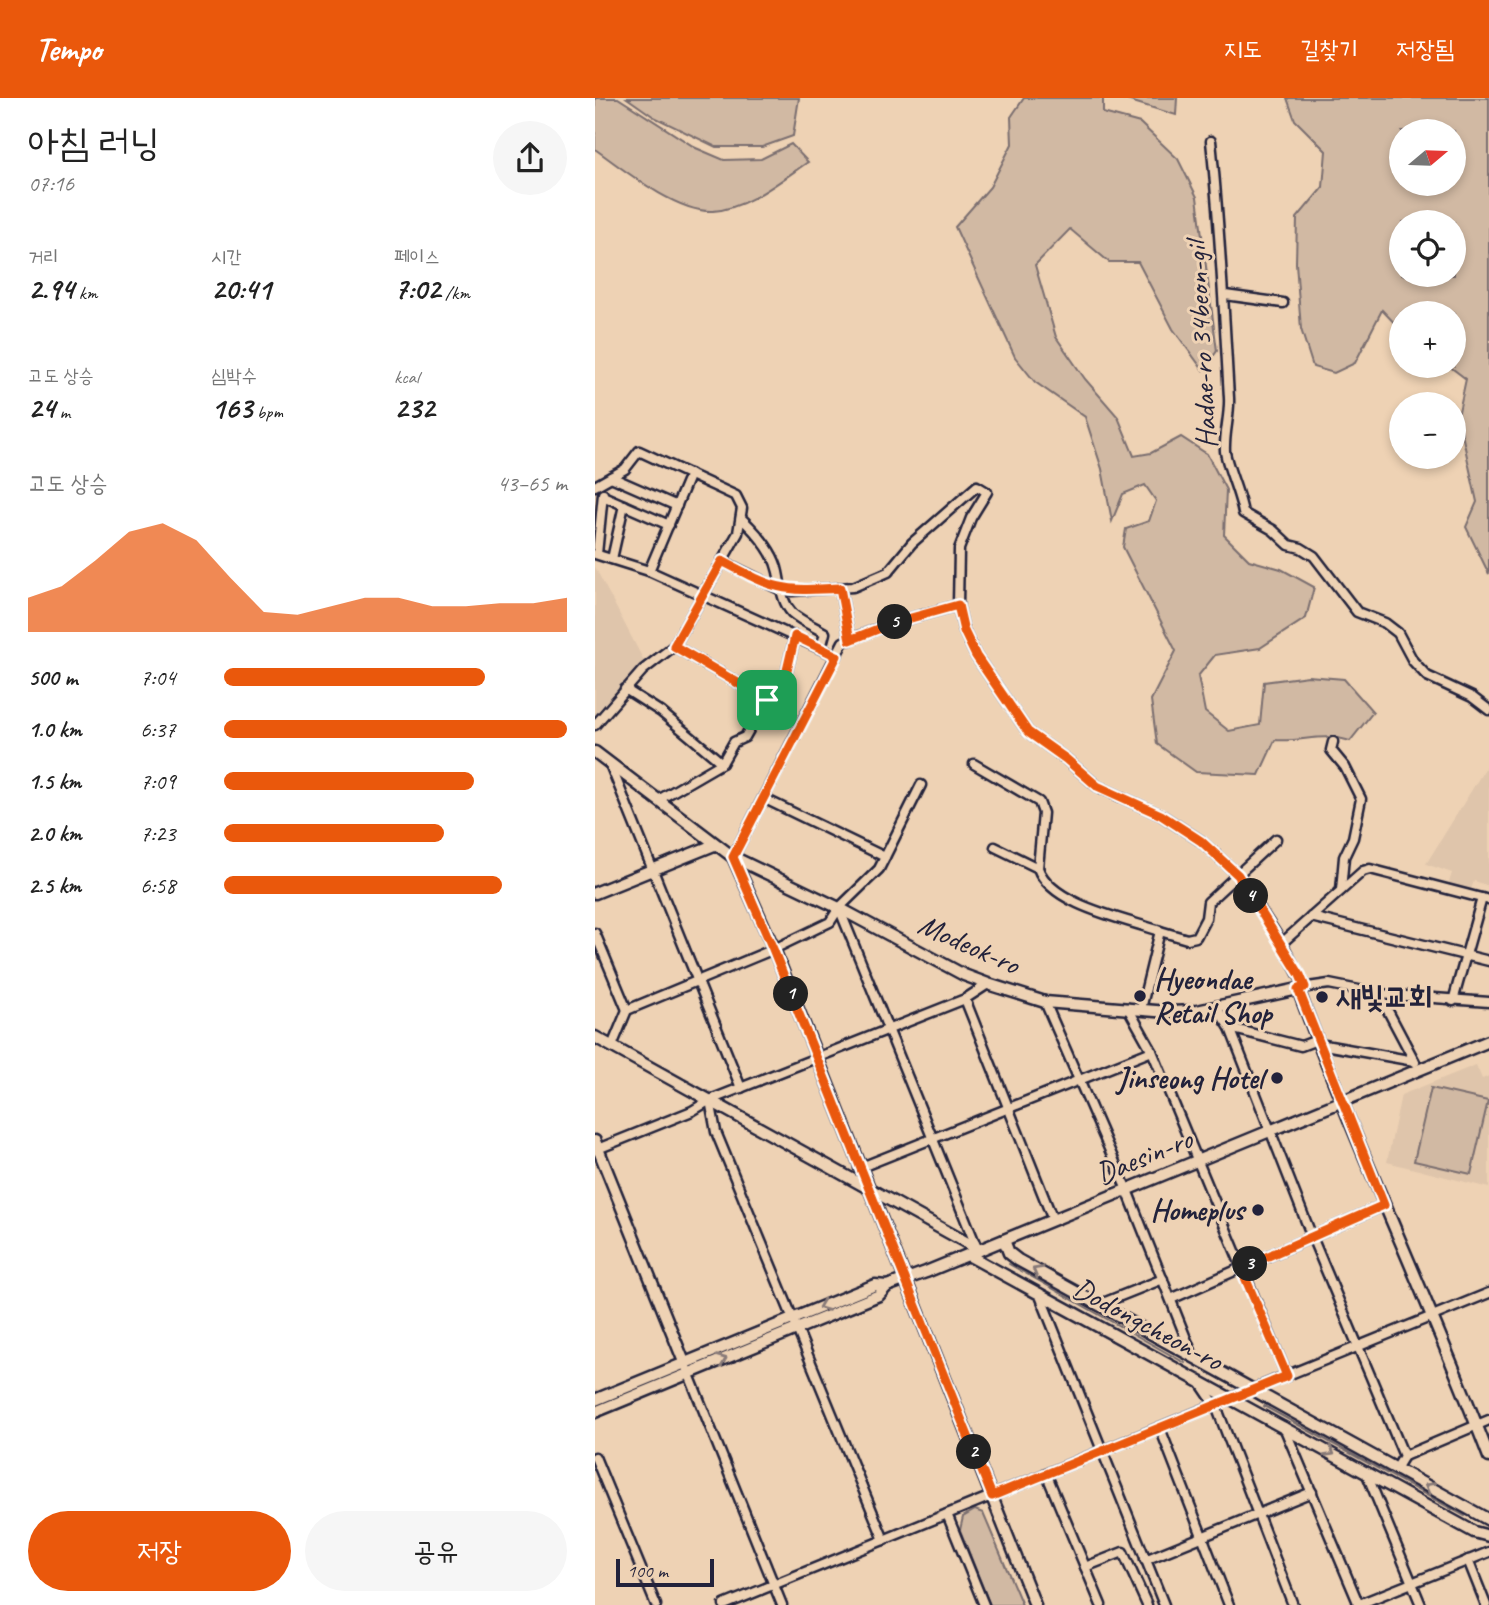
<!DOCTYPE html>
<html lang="ko">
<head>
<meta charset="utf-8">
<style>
	body { margin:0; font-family:Caveat,"Poor Story",sans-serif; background:#f6f6f6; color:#222; height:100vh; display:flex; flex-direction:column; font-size:26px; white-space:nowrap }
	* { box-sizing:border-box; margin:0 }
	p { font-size:23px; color:#767676 }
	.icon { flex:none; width:38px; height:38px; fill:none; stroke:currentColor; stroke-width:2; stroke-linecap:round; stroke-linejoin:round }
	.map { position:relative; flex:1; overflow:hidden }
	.details { display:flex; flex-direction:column; background:#fff; width:595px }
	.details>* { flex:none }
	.needle { width:46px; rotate:71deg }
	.buttons { position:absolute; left:794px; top:21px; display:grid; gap:14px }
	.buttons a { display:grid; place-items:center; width:77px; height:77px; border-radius:50%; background:#fff; box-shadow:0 4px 10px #0003; font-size:35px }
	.scale { position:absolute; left:21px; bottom:18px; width:98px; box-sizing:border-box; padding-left:7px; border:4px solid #22223b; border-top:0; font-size:19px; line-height:24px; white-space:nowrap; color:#22223b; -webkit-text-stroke:5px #eed2b4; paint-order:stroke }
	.pin { position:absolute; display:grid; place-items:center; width:60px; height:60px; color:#fff; margin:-30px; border-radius:14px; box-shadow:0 4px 10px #0006 }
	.km { position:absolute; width:35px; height:35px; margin:-18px; border-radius:50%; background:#222; color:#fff; font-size:19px; line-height:35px; text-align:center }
	.round { display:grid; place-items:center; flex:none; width:74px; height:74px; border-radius:37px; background:#f6f6f6 }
	.headline { display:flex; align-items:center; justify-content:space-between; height:119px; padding:0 28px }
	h1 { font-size:38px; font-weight:600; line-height:52px }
	.metrics { display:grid; grid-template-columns:repeat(3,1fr); gap:10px; height:119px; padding:7px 28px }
	.metrics div { display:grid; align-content:center }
	.metrics b { font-size:30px; font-weight:600 }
	.metrics small { font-size:19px; font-weight:400 }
	.metrics p { font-size:19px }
	.chart { height:196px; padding:14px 28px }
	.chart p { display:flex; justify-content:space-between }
	.chart svg { width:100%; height:126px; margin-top:7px; fill:#ea580c; opacity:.7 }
	.action { display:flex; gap:14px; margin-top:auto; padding:14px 28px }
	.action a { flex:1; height:80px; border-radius:42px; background:#ea580c; color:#fff; font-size:28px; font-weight:600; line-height:80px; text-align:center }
	.action a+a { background:#f6f6f6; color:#222 }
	ul { padding:0 28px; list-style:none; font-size:23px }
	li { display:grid; grid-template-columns:112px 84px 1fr; align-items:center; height:52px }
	li i { height:18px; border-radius:9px; background:#ea580c }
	header { display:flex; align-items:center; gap:42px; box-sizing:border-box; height:98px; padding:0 35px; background:#ea580c; color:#fff }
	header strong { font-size:33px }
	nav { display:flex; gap:38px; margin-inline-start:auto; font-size:24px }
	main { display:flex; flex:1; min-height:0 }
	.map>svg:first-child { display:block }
	.built { fill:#dfc5ab }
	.green { fill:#d1b9a3; stroke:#7a6e6f; stroke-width:2; fill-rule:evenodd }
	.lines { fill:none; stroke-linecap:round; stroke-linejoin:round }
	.stream { stroke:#72686b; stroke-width:2 }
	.minor-casing { stroke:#22223b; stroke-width:13 }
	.tertiary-casing { stroke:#22223b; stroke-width:15 }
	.minor { stroke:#eed2b4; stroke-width:8 }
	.tertiary { stroke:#eed2b4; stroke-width:10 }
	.oneway { stroke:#887a78 }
	.route-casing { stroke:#fff; stroke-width:14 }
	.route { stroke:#ea580c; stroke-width:9 }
	.poi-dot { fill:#22223b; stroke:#eed2b4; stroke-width:2.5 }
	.labels { text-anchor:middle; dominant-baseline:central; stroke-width:6; stroke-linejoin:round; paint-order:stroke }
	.street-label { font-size:30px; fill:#22223b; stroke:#eed2b4 }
	.poi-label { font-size:30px; font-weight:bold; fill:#22223b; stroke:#eed2b4; text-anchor:start }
</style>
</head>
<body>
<header>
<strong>Tempo</strong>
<nav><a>지도</a><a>길찾기</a><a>저장됨</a></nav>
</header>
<main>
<section class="details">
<div class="headline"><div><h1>아침 러닝</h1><p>07:16</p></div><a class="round"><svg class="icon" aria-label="share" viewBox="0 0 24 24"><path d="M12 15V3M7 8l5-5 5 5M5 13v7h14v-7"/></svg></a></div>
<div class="metrics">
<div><p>거리</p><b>2.94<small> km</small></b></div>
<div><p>시간</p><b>20:41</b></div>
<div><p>페이스</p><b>7:02<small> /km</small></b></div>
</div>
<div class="metrics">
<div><p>고도 상승</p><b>24<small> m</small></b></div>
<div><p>심박수</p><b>163<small> bpm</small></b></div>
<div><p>kcal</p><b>232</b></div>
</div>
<div class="chart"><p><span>고도 상승</span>43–65 m</p>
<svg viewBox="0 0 160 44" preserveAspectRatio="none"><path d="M0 44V32L10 28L20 19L30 9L40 6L50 12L60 25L70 37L80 38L90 35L100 32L110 32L120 35L130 35L140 34L150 34L160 32V44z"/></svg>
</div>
<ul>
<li><b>500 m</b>7:04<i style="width:76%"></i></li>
<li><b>1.0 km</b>6:37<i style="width:100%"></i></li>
<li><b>1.5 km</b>7:09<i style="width:73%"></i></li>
<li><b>2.0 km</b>7:23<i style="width:64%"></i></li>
<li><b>2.5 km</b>6:58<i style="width:81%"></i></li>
</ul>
<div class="action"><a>저장</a><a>공유</a></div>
</section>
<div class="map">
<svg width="894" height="1507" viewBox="0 0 894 1507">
	<rect width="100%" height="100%" fill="#eed2b4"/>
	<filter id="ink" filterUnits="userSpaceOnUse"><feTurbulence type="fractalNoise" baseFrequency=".0143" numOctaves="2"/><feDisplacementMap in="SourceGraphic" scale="14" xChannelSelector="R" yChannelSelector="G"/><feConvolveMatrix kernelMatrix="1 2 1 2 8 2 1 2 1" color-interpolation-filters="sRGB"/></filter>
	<g filter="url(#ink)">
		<g class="built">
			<path d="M0 469 49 563 0 616Z"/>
			<path d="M894 664V788L879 783 875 794 852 791 857 775 831 766Z"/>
			<path d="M881 967 887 981 894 978V1090L792 1064 806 997Z"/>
		</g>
		<g class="green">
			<path d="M0 0H23L101 50 129 62 166 61 196 46 213 64C185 83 153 110 118 113 82 115 29 72 0 51Z"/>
			<path d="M32 0H204L198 38 167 49H121L59 19Z"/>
			<path d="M429 0H508V15L545 25 583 61 602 99 622 253 608 272 578 231 543 164H514L475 131 440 167 461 239 490 281 523 319 539 358 556 355 586 339 612 356 631 392 629 437 654 462 686 471 719 489 711 520 665 550 620 557 603 578 610 614 634 633 665 627 669 584 713 578 749 581 778 614 755 643C728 634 708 644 680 642L664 677 601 674 562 646 556 602 581 553 528 449 531 431 554 423 561 403 550 387 528 396 517 423 507 371 490 319 440 284 420 259 360 129 395 89 417 46 416 19Z"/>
			<path d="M525 0H582L581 17Z"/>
			<path d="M692 0H894V476L871 429 882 404 863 318 871 281 854 268H859V215H807V233L787 212 760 265 739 275 718 269 706 231 701 165 702 120 728 89 731 53 700 22ZM807 33H859V86H807ZM807 124H859V177H807Z"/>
			<path d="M836 990 893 1003 876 1076 819 1063Z"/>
			<path d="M380 1412 388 1415 427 1507H395L365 1432 368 1419Z"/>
		</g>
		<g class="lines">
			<g class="stream">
				<path d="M414 1166 590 1265"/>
				<path d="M669 1308 870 1418"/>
			</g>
			<g class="minor-casing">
				<g id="minor">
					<path d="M616 43C625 128 629 214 634 300 635 317 629 335 630 353 631 366 645 396 648 415L678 432 694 447 706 450 719 458 762 514 790 525 803 535 818 563 832 578 877 599 894 612"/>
					<path d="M630 197 688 205"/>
					<path d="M16 379 82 408"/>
					<path d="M0 388 30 371 44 353 141 398 147 410 143 435 79 548 48 572 0 627"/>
					<path d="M8 398 74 427"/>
					<path d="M146 420C161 434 179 454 183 474 186 488 186 503 197 515 206 523 220 529 230 535L226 550"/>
					<path d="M0 456 54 473 242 558"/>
					<path d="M2 456 8 396"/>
					<path d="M17 461 29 407"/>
					<path d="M127 463 184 491 197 493 258 489 293 474 317 445 382 388 392 394 376 420 364 451 363 507"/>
					<path d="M54 473 95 376"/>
					<path d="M245 490 255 542"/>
					<path d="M79 548 172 602"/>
					<path d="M30 591 66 614 127 665"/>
					<path d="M738 644 736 652 750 669 766 701 758 740 749 759 746 792"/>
					<path d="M15 666 146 990"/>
					<path d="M379 666 444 704 448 715 443 770"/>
					<path d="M65 701 127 665 139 644 150 639 169 605 190 581 200 538"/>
					<path d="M170 701 290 759"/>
					<path d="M400 749 443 770C456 807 530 821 565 833"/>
					<path d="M138 759 248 544 298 525 363 507 369 533 381 558 433 634 471 661 502 688 566 717 606 743 643 777 687 845 710 889"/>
					<path d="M244 810 382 1150"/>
					<path d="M716 819 894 863"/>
					<path d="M0 835 32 912"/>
					<path d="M687 845 768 773 775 771 894 802"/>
					<path d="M706 890 734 886 784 896 894 904"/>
					<path d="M784 896 820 964"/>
					<path d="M370 901 458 1122"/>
					<path d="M858 903 887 800"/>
					<path d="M450 904 532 1092 598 1258"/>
					<path d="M621 909 635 930 717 1139 809 1358 801 1371"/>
					<path d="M533 910 557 953 692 1278"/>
					<path d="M546 911 565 833 592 841 601 839 611 820 613 804 681 741"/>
					<path d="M635 930 706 948 722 942"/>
					<path d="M724 946 819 963"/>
					<path d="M17 948 32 912 179 851 235 824 244 810 284 771 326 687"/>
					<path d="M115 1002 121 1034 289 1442"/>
					<path d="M0 1052 97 1013 115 1002 370 901 393 886"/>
					<path d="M264 1070 557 953"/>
					<path d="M444 1195 569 1507"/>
					<path d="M576 1201 789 1107"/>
					<path d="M503 1207 568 1181"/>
					<path d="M89 1264 187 1507"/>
					<path d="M606 1286 621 1308 698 1507"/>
					<path d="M689 1329 764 1507"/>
					<path d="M565 1330 634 1507"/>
					<path d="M809 1358 894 1322"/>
					<path d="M0 1359 61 1507"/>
					<path d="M771 1374 826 1507"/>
					<path d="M451 1375 506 1507"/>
					<path d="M352 1416 389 1507"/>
					<path d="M550 1462 717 1394"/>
					<path d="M873 1462 891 1507"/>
					<path d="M490 1469 528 1454 552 1507"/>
					<path d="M129 1507 894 1195"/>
					<path d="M762 1507 894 1454"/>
				</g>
			</g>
			<g class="tertiary-casing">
				<g id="tertiary">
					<path d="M0 654 138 759 244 810 369 877 393 886 450 904 573 914 602 913 703 891C761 1049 834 1202 894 1359"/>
					<path d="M138 759 179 851 440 1507"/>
					<path d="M0 795 119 747"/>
					<path d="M0 939 385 1152"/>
					<path d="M0 1043 89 1264"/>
					<path d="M409 1142 414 1155 423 1162 894 1422"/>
					<path d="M373 1157 879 1434 894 1438"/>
					<path d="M0 1302 280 1187 292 1188 331 1174 894 943"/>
					<path d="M0 1314 284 1197 292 1188"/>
				</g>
			</g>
			<use href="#minor" class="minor"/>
			<use href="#tertiary" class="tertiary"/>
		</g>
		<defs><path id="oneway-chevron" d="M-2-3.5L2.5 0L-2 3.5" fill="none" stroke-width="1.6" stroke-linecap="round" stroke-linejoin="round" transform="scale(1.75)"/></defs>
		<g class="oneway">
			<use href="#oneway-chevron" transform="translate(442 1173) rotate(-151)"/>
			<use href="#oneway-chevron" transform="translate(228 1208) rotate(158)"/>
			<use href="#oneway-chevron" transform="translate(127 1262) rotate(-22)"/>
			<use href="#oneway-chevron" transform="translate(735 1354) rotate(29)"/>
			<use href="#oneway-chevron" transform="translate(834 1389) rotate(-151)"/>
		</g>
	</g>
	<g class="lines" filter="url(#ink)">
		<g class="route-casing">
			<path id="route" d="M127 463C180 491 185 494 245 490L255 542 298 525 363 507 369 533 381 558 433 634 471 661 502 688 566 717 606 743 643 777 705 877 710 889 703 891 789 1107 646 1170 692 1278 397 1398 178 851 138 759 242 558 200 538 190 581 172 602 79 548Z"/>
		</g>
		<use href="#route" class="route"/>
	</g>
	<g class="poi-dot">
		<circle cx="545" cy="898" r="7"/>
		<circle cx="727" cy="899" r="7"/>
		<circle cx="682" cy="980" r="7"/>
		<circle cx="663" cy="1112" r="7"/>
	</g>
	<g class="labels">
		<g class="street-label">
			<text transform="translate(606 247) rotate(-93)">Hadae-ro 34beon-gil</text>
			<text transform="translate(374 846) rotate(24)">Modeok-ro</text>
			<text transform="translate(549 1058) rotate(-22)">Daesin-ro</text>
			<text transform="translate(553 1226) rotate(28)">Dodongcheon-ro</text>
		</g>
		<g class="poi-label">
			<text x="559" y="881">Hyeondae<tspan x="559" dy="34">Retail Shop</tspan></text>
			<text x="741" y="899">새빛교회</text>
			<text x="668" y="980" text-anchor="end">Jinseong Hotel</text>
			<text x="649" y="1112" text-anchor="end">Homeplus</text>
		</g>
	</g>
</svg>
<div class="buttons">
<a><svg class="needle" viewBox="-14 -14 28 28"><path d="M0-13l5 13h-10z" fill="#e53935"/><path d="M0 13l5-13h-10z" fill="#767676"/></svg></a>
<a><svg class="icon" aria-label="locate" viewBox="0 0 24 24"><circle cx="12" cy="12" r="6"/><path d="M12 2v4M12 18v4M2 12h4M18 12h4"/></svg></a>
<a>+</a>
<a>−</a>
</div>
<div class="scale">100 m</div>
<div class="pin" style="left:172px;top:602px;background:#1e9e55"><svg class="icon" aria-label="arrive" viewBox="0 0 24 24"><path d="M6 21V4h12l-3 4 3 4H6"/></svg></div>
<b class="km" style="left:196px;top:896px">1</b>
<b class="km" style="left:379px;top:1354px">2</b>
<b class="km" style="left:655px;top:1166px">3</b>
<b class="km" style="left:656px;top:798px">4</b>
<b class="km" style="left:300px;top:524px">5</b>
</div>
</main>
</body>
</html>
